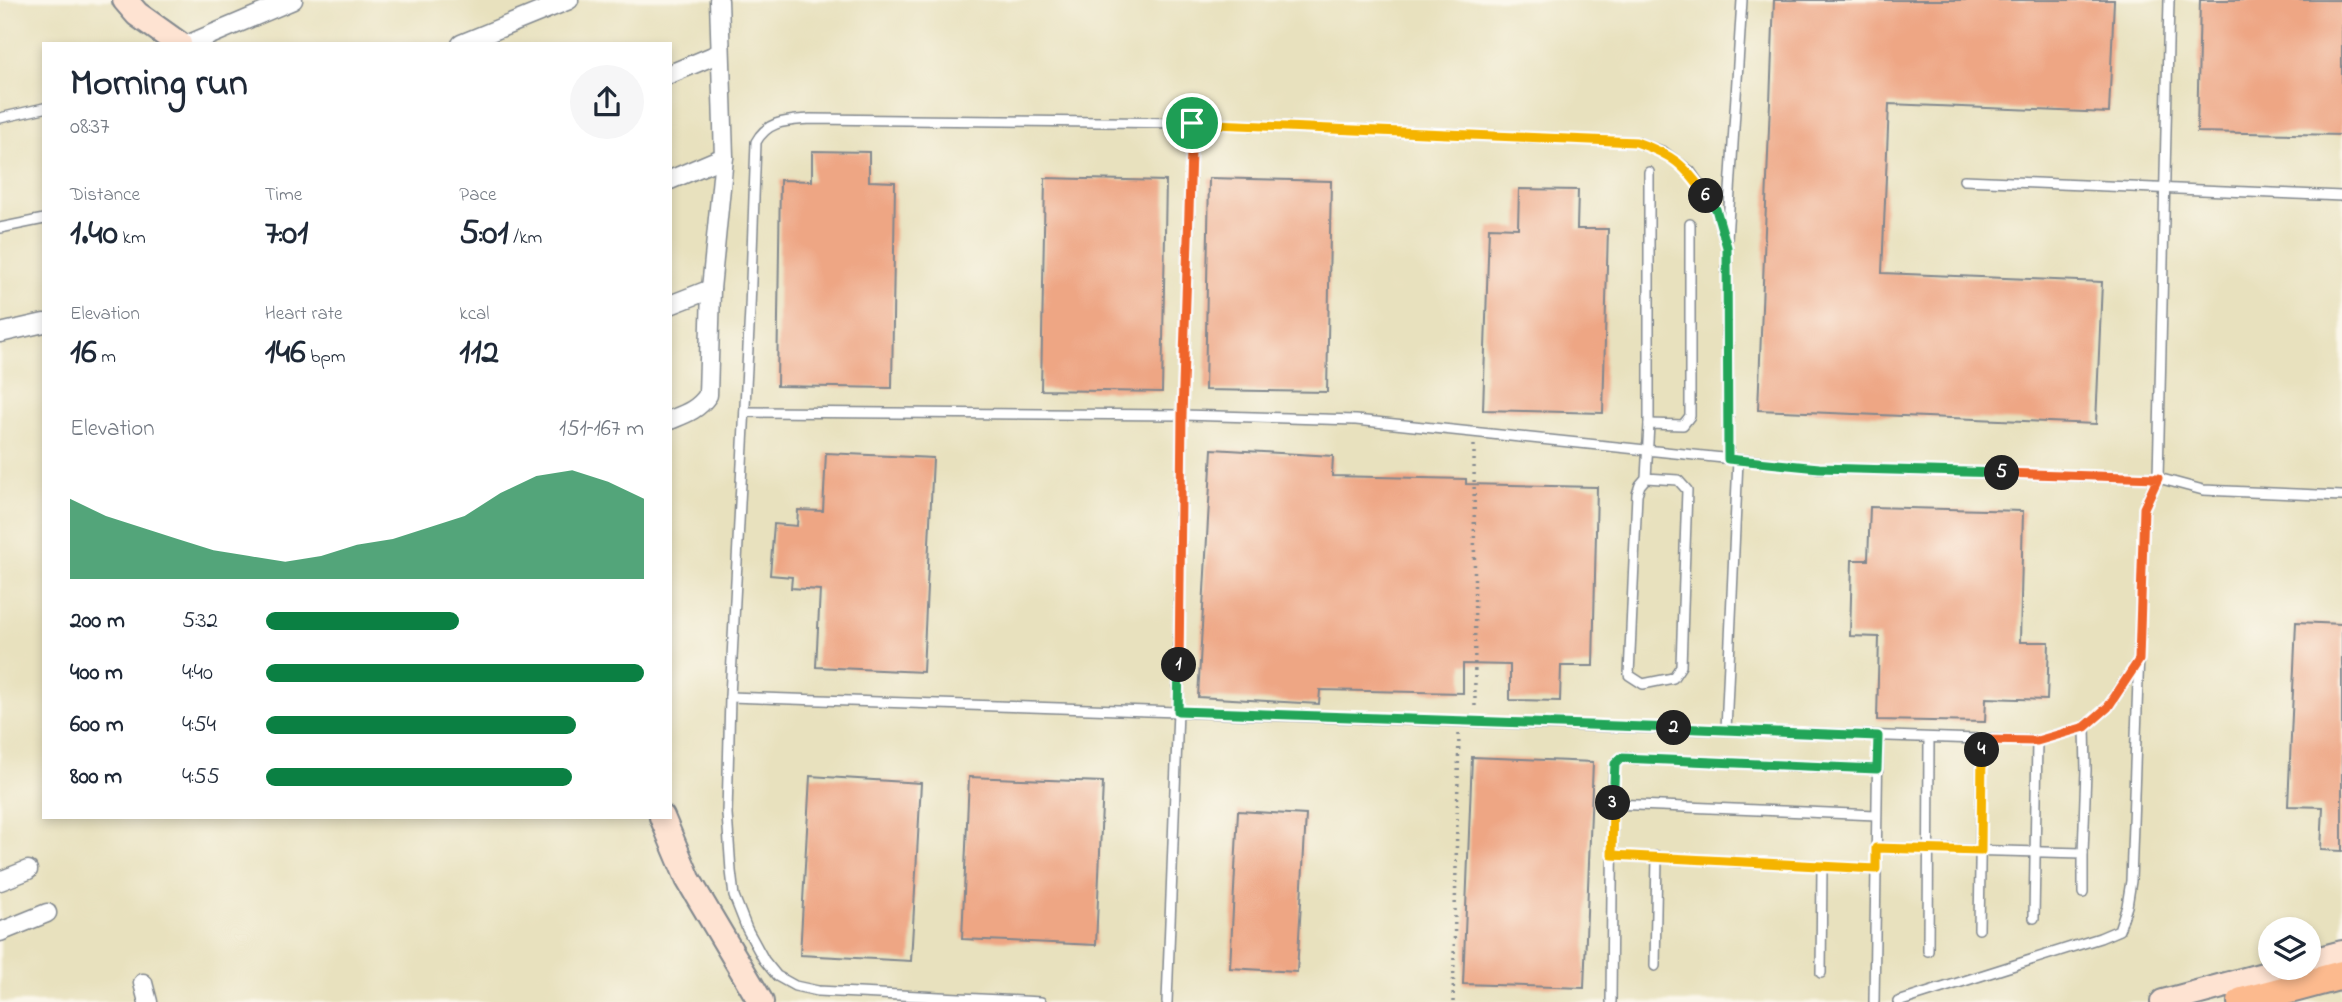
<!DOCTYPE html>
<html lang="en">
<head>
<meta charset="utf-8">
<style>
	body { margin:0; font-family:"Indie Flower",sans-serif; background:#f6f6f7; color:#1f2937; height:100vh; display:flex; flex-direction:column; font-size:26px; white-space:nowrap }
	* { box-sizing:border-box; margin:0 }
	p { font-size:23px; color:#747a83 }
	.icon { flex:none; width:38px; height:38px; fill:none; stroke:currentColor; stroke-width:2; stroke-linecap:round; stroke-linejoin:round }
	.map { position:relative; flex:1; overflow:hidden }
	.details { position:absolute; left:42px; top:42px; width:630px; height:777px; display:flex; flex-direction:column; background:#fff; border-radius:0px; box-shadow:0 4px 10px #0003 }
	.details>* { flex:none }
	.fabs { position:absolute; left:2258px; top:917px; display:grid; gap:14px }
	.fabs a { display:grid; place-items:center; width:63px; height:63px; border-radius:50%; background:#fff; box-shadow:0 4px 10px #0003; font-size:35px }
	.pin { position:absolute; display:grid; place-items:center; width:60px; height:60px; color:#fff; margin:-30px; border:4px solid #fff; border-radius:50%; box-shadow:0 2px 7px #0007 }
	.km { position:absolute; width:35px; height:35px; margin:-18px; border-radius:50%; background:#222; color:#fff; font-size:19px; line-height:35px; text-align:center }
	.round { display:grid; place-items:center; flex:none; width:74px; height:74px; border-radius:37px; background:#f6f6f7 }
	.head { display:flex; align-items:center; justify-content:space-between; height:119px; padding:0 28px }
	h1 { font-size:38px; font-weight:700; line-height:52px }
	.metrics { display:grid; grid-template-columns:repeat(3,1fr); gap:10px; height:119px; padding:7px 28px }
	.metrics div { display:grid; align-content:center }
	.metrics b { font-size:35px; font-weight:700 }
	.metrics small { font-size:19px; font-weight:400 }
	.metrics p { font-size:19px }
	.chart { height:196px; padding:14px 28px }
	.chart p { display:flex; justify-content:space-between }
	.chart svg { width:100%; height:126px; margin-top:7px; fill:#0b8043; opacity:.7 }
	ul { padding:0 28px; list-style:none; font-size:23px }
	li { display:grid; grid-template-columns:112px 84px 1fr; align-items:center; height:52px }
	li i { height:18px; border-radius:9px; background:#0b8043 }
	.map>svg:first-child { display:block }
	.building { fill:#eea684 }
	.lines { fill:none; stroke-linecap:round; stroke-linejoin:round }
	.lane-casing { stroke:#82888e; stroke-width:12 }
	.street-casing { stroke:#82888e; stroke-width:21 }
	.secondary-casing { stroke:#82888e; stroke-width:28 }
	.primary-casing { stroke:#82888e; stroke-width:32 }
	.path { stroke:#82888e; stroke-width:3.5; stroke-dasharray:2 5; stroke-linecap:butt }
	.lane { stroke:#fff; stroke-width:9 }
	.street { stroke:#fff; stroke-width:18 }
	.secondary { stroke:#fee3d2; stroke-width:24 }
	.primary { stroke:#fcba8e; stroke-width:28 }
	.split-1-casing { stroke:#fff; stroke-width:14 }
	.split-2-casing { stroke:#fff; stroke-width:14 }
	.split-3-casing { stroke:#fff; stroke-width:14 }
	.split-4-casing { stroke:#fff; stroke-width:14 }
	.split-5-casing { stroke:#fff; stroke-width:14 }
	.split-6-casing { stroke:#fff; stroke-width:14 }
	.split-7-casing { stroke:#fff; stroke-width:14 }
	.split-1 { stroke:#f0652b; stroke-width:9 }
	.split-2 { stroke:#22a559; stroke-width:9 }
	.split-3 { stroke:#22a559; stroke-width:9 }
	.split-4 { stroke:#f5b400; stroke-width:9 }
	.split-5 { stroke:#f0652b; stroke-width:9 }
	.split-6 { stroke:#22a559; stroke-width:9 }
	.split-7 { stroke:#f5b400; stroke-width:9 }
</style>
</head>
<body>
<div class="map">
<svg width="2342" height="1002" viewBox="0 0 2342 1002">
	<rect width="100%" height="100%" fill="#fbf7ec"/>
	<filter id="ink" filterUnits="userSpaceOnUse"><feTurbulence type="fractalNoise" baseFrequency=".0143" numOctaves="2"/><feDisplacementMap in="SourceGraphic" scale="14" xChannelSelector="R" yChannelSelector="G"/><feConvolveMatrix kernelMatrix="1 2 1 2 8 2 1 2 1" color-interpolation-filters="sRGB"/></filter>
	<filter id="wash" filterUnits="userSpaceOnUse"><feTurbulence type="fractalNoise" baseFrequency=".00686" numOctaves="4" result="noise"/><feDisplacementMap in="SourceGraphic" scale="28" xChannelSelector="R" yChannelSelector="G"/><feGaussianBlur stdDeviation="1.57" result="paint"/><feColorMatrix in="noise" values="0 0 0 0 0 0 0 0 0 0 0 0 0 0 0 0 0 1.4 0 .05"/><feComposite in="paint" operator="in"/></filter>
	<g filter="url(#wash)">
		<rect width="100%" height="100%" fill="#e8e1be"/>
		<g id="blocks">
			<g class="building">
				<path d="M1774 0H2114L2109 113 1889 104 1882 273 2102 282 2096 424 1758 410Z"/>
				<path d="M2200 0H2342V135L2197 132Z"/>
				<path d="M812 151 869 152V181L895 182 892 388 777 386 780 180 812 181Z"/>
				<path d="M1045 178 1166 181 1162 392 1041 390Z"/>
				<path d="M1209 178 1331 181 1327 392 1205 390Z"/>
				<path d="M1519 189 1578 190 1577 229H1608L1603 413 1483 410 1489 227 1518 228Z"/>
				<path d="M1212 449 1333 456 1332 476 1466 479V484L1597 487 1593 666H1561L1560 701 1510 700V665L1463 664V693L1320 690 1319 704 1198 697Z"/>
				<path d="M826 453 933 458 923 672 816 667 820 590 791 588 792 577 770 575 774 524 797 526 798 510 823 511Z"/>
				<path d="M1870 507 2023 511 2020 642H2049L2047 700 1986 698 1985 722 1877 720 1879 637 1850 636 1852 560H1868Z"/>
				<path d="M2296 622 2342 624V851L2321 850 2323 807 2288 806Z"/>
				<path d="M1472 757 1593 762 1584 988 1463 984Z"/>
				<path d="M810 776 921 783 911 961 800 955Z"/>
				<path d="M969 777 1103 782 1096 945 962 939Z"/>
				<path d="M1238 811 1306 815 1297 972 1230 968Z"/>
			</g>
		</g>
	</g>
	<g filter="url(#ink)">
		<use href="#blocks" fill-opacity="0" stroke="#82888e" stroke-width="2"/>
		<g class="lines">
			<g class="lane-casing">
				<g id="lane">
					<path d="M0 118 44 108"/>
					<path d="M1649 172V424"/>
					<path d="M1964 180 2342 196"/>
					<path d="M0 228 44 219"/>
					<path d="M1727 239 1742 0"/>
					<path d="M745 412 1182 415 1356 420 1819 468 2158 478 2203 490 2342 496"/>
					<path d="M1646 478 1678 480 1687 490 1681 666 1673 678 1643 684 1629 675 1637 494 1640 485 1646 478 1649 424 1683 425 1690 416V224"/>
					<path d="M730 697 2037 741 2085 727 2108 707 2139 660"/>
					<path d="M1726 730 1738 460"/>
					<path d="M1613 804 1876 815"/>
					<path d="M1876 848 2083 853 2086 770 2085 727"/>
					<path d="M2083 853V893"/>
					<path d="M1612 855 1822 866 1821 973"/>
					<path d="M1822 866 1876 869"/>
					<path d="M2034 918 2037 741"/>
					<path d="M1979 929 1982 740"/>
					<path d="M1928 951 1929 738"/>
					<path d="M1655 966 1657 856"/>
					<path d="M1041 1002 818 991 795 986 777 976 764 960 747 929 734 896 731 871 727 814 730 697 750 309 756 142C768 120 787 121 810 119L1192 123 1636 142 1664 152 1690 171 1716 209 1727 247 1728 459"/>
					<path d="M1167 1002 1178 711 1182 415 1192 123"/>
					<path d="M1611 1002 1613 782 1615 764 1621 758 1877 769"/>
					<path d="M1874 1002 1878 736"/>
					<path d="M1898 1002 2100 938 2119 930 2127 906 2131 881 2144 508 2158 478 2169 0"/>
				</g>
			</g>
			<g class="street-casing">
				<g id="street">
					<path d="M189 44 293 0"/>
					<path d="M461 44 569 0"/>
					<path d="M670 74 720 53"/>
					<path d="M670 180 724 157"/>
					<path d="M670 305 711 289"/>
					<path d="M0 333 44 323"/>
					<path d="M670 420C685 414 698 410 708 395L711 289 724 157 719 0"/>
					<path d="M0 881 28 870"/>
					<path d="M0 932 47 913"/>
					<path d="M143 983 148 1002"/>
				</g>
			</g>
			<g class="secondary-casing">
				<g id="secondary">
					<path d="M125 0 137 14 179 44"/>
					<path d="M662 817 688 879 761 1002"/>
					<path d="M2308 962 2342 953"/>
					<path d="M2163 1002 2289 968"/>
				</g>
			</g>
			<g class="primary-casing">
				<path id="primary" d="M2242 1002 2342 975"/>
			</g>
			<g class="path">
				<path d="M1474 445 1475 710"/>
				<path d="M1453 1002 1459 733"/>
			</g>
			<use href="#lane" class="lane"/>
			<use href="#street" class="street"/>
			<use href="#secondary" class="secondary"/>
			<use href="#primary" class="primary"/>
		</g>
	</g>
	<g class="lines" filter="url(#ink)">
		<g class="split-1-casing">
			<path id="split-1" d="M1179 665 1182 415 1192 123"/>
		</g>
		<g class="split-2-casing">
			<path id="split-2" d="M1179 665 1178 711 1674 728"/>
		</g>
		<g class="split-3-casing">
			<path id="split-3" d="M1613 803 1615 764 1621 758 1877 769 1878 736 1674 728"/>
		</g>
		<g class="split-4-casing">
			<path id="split-4" d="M1613 803 1612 855 1876 869V848L1981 851 1982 750"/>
		</g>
		<g class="split-5-casing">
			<path id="split-5" d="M1982 750V740L2037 741 2085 727 2108 707 2139 660 2144 508 2158 478 2002 473"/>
		</g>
		<g class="split-6-casing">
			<path id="split-6" d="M1706 196 1716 209 1727 247 1728 459 1819 468 2002 473"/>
		</g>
		<g class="split-7-casing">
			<path id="split-7" d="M1192 123 1636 142C1673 155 1684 164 1706 196"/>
		</g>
		<use href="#split-1" class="split-1"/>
		<use href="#split-2" class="split-2"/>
		<use href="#split-3" class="split-3"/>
		<use href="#split-4" class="split-4"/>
		<use href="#split-5" class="split-5"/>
		<use href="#split-6" class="split-6"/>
		<use href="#split-7" class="split-7"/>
	</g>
</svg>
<div class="fabs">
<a><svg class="icon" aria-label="layers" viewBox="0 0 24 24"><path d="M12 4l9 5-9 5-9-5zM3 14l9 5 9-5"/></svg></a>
</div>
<div class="pin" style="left:1192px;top:123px;background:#1e9e55"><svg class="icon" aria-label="arrive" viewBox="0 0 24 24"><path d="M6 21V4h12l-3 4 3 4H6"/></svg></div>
<b class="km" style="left:1179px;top:665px">1</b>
<b class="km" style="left:1674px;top:728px">2</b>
<b class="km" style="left:1613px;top:803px">3</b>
<b class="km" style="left:1982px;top:750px">4</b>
<b class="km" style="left:2002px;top:473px">5</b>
<b class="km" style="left:1706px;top:196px">6</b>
<section class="details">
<div class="head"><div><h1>Morning run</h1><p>08:37</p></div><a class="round"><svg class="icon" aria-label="share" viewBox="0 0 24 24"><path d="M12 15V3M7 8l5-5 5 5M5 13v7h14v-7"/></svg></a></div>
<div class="metrics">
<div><p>Distance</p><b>1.40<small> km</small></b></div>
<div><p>Time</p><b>7:01</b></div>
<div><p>Pace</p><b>5:01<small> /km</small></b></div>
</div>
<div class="metrics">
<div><p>Elevation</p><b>16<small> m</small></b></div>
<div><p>Heart rate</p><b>146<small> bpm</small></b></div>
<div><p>kcal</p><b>112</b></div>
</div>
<div class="chart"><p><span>Elevation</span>151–167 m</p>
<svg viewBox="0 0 160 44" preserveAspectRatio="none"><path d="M0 44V16L10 22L20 26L30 30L40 34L50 36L60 38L70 36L80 32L90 30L100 26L110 22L120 14L130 8L140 6L150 10L160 16V44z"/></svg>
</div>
<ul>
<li><b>200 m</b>5:32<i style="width:51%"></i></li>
<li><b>400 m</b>4:40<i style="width:100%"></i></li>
<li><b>600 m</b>4:54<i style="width:82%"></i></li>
<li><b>800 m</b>4:55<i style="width:81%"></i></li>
</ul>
</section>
</div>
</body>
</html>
